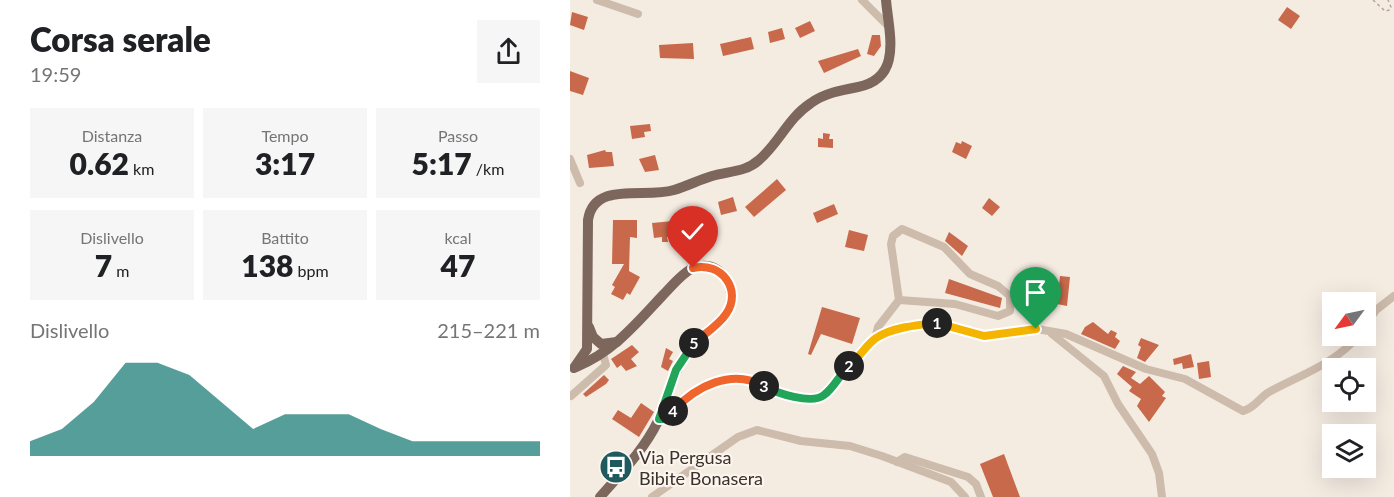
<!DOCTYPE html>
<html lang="it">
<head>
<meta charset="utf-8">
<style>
	body { margin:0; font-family:Lato,sans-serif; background:#f6f6f6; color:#202124; height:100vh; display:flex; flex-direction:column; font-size:22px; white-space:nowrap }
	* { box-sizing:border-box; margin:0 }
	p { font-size:20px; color:#757577 }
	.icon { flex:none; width:33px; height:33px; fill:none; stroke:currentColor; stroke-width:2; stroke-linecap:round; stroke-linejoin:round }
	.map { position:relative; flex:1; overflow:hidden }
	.side { display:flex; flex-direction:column; background:#fff; width:570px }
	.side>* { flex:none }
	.needle { width:39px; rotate:237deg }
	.tools { position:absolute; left:752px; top:292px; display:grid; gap:12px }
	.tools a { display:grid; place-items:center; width:54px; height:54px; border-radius:0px; background:#fff; box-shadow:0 6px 24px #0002; font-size:30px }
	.pin { position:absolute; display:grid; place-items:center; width:51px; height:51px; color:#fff; margin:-62px -26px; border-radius:50% 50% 50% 0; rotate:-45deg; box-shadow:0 0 6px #0007 }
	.pin .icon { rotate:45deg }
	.km { position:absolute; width:30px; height:30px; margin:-15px; border-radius:50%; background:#222; color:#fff; font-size:16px; line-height:30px; text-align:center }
	.round { display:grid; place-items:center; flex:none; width:63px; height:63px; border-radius:0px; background:#f6f6f6 }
	.head { display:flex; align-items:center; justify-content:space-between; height:102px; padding:0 30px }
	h1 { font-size:33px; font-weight:800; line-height:45px }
	.metrics { display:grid; grid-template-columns:repeat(3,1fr); gap:9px; height:102px; padding:6px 30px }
	.metrics div { display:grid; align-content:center; border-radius:0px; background:#f6f6f6; text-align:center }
	.metrics b { font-size:30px; font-weight:800 }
	.metrics small { font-size:16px; font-weight:400 }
	.metrics p { font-size:16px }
	.chart { height:168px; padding:12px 30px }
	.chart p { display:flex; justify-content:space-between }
	.chart svg { width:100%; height:108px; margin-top:6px; fill:#0f766e; opacity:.7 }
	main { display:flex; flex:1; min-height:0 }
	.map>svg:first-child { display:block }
	.building { fill:#c8694b }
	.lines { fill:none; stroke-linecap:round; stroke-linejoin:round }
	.path { stroke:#b9a596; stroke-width:1.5; stroke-dasharray:3 3; stroke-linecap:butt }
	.minor { stroke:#cdbbac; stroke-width:8 }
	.major { stroke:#7d675c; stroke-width:10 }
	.split-1-casing { stroke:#fff; stroke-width:12 }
	.split-2-casing { stroke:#fff; stroke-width:12 }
	.split-3-casing { stroke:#fff; stroke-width:12 }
	.split-4-casing { stroke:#fff; stroke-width:12 }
	.split-5-casing { stroke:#fff; stroke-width:12 }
	.split-6-casing { stroke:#fff; stroke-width:12 }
	.split-1 { stroke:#f5b400; stroke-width:8 }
	.split-2 { stroke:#f5b400; stroke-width:8 }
	.split-3 { stroke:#22a559; stroke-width:8 }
	.split-4 { stroke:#f0652b; stroke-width:8 }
	.split-5 { stroke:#22a559; stroke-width:8 }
	.split-6 { stroke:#f0652b; stroke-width:8 }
	.labels { text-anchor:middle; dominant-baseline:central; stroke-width:4.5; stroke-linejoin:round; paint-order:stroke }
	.poi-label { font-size:18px; fill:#3b302b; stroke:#fbf5ee; text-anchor:start }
</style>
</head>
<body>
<main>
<section class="side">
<div class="head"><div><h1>Corsa serale</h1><p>19:59</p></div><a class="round"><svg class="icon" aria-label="share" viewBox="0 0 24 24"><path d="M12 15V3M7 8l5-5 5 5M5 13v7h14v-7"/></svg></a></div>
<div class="metrics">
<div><p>Distanza</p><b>0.62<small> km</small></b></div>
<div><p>Tempo</p><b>3:17</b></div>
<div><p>Passo</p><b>5:17<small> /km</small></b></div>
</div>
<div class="metrics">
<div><p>Dislivello</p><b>7<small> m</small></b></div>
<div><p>Battito</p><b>138<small> bpm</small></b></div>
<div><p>kcal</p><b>47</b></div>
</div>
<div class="chart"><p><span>Dislivello</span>215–221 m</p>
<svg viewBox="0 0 160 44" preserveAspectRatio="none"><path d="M0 44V38L10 33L20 22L30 6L40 6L50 11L60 22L70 33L80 27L90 27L100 27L110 33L120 38L130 38L140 38L150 38L160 38V44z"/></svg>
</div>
</section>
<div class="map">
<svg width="824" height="497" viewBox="0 0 824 497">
	<rect width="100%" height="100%" fill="#f4ebe1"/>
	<g class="building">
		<path d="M717 7 730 16 721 29 708 20Z"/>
		<path d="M2 12 18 17 14 30 0 25Z"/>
		<path d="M240 21 245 31 230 38 225 28Z"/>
		<path d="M212 28 215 39 200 43 198 32Z"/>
		<path d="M302 35H310L311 46 304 56 297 54Z"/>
		<path d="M181 37 184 49 153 56 150 44Z"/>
		<path d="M123 43 124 59 90 58 89 45Z"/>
		<path d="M288 49 291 56 254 73 248 61Z"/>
		<path d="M0 71 19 78 13 95 0 91Z"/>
		<path d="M80 124 81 131 74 132 75 137 62 139 60 126Z"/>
		<path d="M253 133 260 134 259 139H263V148L248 147V138L253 139Z"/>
		<path d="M392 141 402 146 396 159 382 152 386 142 391 144Z"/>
		<path d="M35 150 36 152H42L44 166 19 168 17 155Z"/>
		<path d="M85 155 89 170 75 172 69 159Z"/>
		<path d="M207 179 216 190 184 217 175 207Z"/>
		<path d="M163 197 167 211 151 215 148 202Z"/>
		<path d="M419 198 430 207 422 216 412 208Z"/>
		<path d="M264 204 268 214 247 223 243 213Z"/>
		<path d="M43 220H67V238L60 237 59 271 70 277 60 295 57 293 53 300 41 294 45 287 42 285 54 264H42Z"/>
		<path d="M103 221 105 236 97 237 98 242H92V237L84 238 82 223Z"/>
		<rect x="118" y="222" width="18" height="10"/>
		<path d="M279 230 298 235 294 251 275 247Z"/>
		<path d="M379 232 398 246 392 256 375 241Z"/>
		<path d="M490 276 500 277 497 306 487 304Z"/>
		<path d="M379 279 432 298 430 308 375 293Z"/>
		<path d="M252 307 290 318 282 344 251 334 241 355 238 354Z"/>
		<path d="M523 322 538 334 541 330 547 333 545 337 550 341 545 349 511 334 515 327Z"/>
		<path d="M571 338 589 345 575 362 567 358 571 347 568 345Z"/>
		<path d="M62 345 69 352 61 359 67 366 56 371 51 365 47 368 41 359Z"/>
		<path d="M96 348 103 352 99 359 103 361 98 371 91 367Z"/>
		<path d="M621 354 624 367 613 369 612 363 604 365 603 359Z"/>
		<path d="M639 361 641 377 629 379 627 363Z"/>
		<path d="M553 366 566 372 561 378 570 384 579 376 595 392 592 396 596 398 579 422 567 406 571 399 559 391 562 387 547 374Z"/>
		<path d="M34 375 39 380 36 384 16 397 13 394Z"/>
		<path d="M71 403 84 412 69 437 42 419 48 410 61 418Z"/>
		<path d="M434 454 450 497H423L410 464Z"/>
	</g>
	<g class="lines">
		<path class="path" d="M803 0 815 11 820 10 821 7 818 0"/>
		<g class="minor">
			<path d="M27 0 68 14"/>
			<path d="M292 0 318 26"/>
			<path d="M0 159 10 183"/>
			<path d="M795 326 806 310 824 296"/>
			<path d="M482 334 534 376 548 404 582 454 589 473 592 497"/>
			<path d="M305 339 308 327 329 300 321 244 323 236 332 229 374 247 400 274 428 286 440 296V311L428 316 385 304 329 300"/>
			<path d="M1 396 36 365 33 354"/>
			<path d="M89 419C101 418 108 404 118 397 131 387 145 381 161 379 192 374 217 407 251 397L305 339 338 327 373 323 414 336 467 329 496 334 576 369 615 379 673 411C685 408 689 398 699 392 730 375 765 364 788 336"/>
			<path d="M327 462 335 457 398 477 406 484 411 497"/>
			<path d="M82 497 168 437 187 430 231 441 280 446 312 456 381 482 395 497"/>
		</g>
		<g class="major">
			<path d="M19 327 23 337 31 344 47 342"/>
			<path d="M6 367C43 352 66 324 93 295 102 286 112 273 123 268 148 257 168 287 159 308 151 327 127 336 116 354 102 374 98 399 88 421 74 450 51 473 30 497"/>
			<path d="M4 368 17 349 18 220C24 180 76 199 104 190 117 186 129 180 142 176 159 171 176 172 189 160 209 143 218 118 241 103 255 93 272 90 288 87 333 78 319 34 316 0"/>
		</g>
	</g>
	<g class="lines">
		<g class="split-1-casing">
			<path id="split-1" d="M367 323 414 336 466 329"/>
		</g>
		<g class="split-2-casing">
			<path id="split-2" d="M279 366C289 358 296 345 306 338 323 327 348 325 367 323"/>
		</g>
		<g class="split-3-casing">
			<path id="split-3" d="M194 386C206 393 242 405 254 395 264 388 270 374 279 366"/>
		</g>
		<g class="split-4-casing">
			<path id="split-4" d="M103 411C126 386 162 368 194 386"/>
		</g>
		<g class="split-5-casing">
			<path id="split-5" d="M103 411 94 419H89L106 370 124 343"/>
		</g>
		<g class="split-6-casing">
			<path id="split-6" d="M123 268C151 261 173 290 156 314 148 326 134 334 124 343"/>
		</g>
		<use href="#split-1" class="split-1"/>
		<use href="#split-2" class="split-2"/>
		<use href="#split-3" class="split-3"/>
		<use href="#split-4" class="split-4"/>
		<use href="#split-5" class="split-5"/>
		<use href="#split-6" class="split-6"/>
	</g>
	<defs>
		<g id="bus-disc" transform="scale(1.725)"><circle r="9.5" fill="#1f5a5e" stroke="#fbf5ee"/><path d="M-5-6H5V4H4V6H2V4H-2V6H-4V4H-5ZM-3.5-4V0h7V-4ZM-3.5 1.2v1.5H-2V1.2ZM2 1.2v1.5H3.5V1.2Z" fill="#fff"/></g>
	</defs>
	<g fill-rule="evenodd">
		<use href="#bus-disc" x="46" y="467"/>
	</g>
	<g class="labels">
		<g class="poi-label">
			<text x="69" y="457">Via Pergusa<tspan x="69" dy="21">Bibite Bonasera</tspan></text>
		</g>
	</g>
</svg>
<div class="tools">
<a><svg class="needle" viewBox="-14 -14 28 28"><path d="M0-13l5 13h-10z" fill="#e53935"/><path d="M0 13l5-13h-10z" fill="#757577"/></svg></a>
<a><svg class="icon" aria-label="locate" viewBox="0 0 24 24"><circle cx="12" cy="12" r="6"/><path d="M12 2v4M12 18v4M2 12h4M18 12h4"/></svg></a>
<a><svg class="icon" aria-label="layers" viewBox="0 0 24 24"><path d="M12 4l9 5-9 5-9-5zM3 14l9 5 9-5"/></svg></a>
</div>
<div class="pin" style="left:466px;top:329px;background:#1e9e55"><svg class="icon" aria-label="arrive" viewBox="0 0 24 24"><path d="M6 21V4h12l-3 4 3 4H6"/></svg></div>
<div class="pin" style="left:123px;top:268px;background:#d93025"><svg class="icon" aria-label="check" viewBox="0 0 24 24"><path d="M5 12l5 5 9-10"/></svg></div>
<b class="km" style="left:367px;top:323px">1</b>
<b class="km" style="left:279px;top:366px">2</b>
<b class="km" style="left:194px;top:386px">3</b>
<b class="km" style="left:103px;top:411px">4</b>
<b class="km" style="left:124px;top:343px">5</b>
</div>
</main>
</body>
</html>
